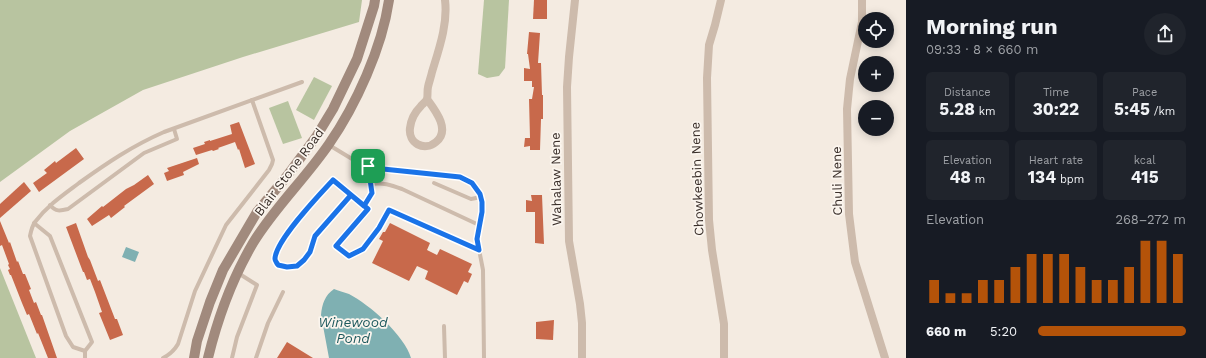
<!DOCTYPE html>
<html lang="en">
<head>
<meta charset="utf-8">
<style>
	body { margin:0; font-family:"Work Sans",sans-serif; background:#20242c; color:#f1f3f6; height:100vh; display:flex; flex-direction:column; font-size:15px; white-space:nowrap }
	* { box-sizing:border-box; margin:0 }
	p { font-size:13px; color:#9ea1a6 }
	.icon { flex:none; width:22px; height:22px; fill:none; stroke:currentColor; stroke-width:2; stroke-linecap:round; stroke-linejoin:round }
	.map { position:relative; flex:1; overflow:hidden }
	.sheet { display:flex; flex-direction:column; background:#171b24; width:300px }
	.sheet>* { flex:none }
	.tools { position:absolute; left:858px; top:12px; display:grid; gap:8px }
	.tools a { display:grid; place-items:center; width:36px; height:36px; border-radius:50%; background:#171b24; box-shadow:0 2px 10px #0003; font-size:20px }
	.pin { position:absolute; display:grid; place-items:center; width:34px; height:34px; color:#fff; margin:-17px; border-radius:8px; box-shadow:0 2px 6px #0006 }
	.round { display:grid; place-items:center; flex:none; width:42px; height:42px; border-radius:21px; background:#20242c }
	.head { display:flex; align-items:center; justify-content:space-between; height:68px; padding:0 20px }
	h1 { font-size:22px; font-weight:700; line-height:30px }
	.metrics { display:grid; grid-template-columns:repeat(3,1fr); gap:6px; height:68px; padding:4px 20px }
	.metrics div { display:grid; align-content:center; border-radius:6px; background:#20242c; text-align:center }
	.metrics b { font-size:17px; font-weight:700 }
	.metrics small { font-size:11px; font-weight:400 }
	.metrics p { font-size:11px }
	.chart { height:112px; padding:8px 20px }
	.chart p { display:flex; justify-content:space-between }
	.chart svg { width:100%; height:72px; margin-top:4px; stroke:#b45309; stroke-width:6 }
	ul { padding:0 20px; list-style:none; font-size:13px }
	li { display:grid; grid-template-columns:64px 48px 1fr; align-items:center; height:30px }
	li i { height:10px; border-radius:5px; background:#b45309 }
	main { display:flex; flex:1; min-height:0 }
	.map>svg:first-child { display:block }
	.green { fill:#b8c4a0 }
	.water { fill:#7fb0b2 }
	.building { fill:#c8694b }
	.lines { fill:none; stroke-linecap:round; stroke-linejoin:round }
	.lane { stroke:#cdbbac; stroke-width:4 }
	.street { stroke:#cdbbac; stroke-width:8 }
	.secondary { stroke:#a18a7d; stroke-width:10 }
	.route-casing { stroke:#fff; stroke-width:8 }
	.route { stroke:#1a73e8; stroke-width:5 }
	.labels { text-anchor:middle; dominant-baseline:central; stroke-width:3.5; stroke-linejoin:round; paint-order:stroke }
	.street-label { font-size:13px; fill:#3b302b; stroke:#fbf5ee }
	.water-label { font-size:14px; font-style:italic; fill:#1f5a5e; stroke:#fbf5ee }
</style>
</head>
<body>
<main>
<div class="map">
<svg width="906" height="358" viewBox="0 0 906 358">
	<rect width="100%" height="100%" fill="#f4ebe1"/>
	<g class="green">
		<path d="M0 0H362L359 22 243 57 143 90 70 131 0 182Z"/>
		<path d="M484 0H509L505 68 499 76 487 78 478 74Z"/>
		<path d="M314 77 332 86 314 120 296 110Z"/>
		<path d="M288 101 302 138 283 144 269 108Z"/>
		<path d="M0 268 36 358H0Z"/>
	</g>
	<g class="water">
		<path d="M126 247 139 252 135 262 122 257Z"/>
		<path d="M334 289C338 291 344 292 349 294 369 304 405 336 411 358H329L321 315C322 304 325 295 334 289Z"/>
	</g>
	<g class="building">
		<path d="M534 0H547V19H533Z"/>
		<path d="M529 32 540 33 538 63H541L542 95H543V119H541L540 150H530V146L524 147 525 138H530L529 99H532L534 87H532V81H524V68L530 69 528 54H527Z"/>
		<path d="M239 122 255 164 245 168 239 149 238 150 235 142 218 148 219 149 213 151 212 150 196 155 193 148 205 144 204 142 210 140V141L232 134 230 125Z"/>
		<path d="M76 148 84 159 39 192 33 183 47 173 44 170 55 161 56 163Z"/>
		<path d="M197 158 199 164 183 172 184 175 167 181 164 173 169 171 167 168Z"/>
		<path d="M148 175 154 184 124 206 125 207 111 218 109 215 92 226 87 219 102 206 103 207 126 189 134 185Z"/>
		<path d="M24 182 31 191 0 218V204Z"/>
		<path d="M531 195H542L544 244 535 243V212H526V200L532 201Z"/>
		<path d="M0 221 9 243 10 242 17 262 18 261 23 274H25L31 289 29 290 34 303 36 302 41 315H42L57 358H48L38 333 37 334 29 314 27 315 22 303 11 275H10L8 270 10 269 8 265 9 264 2 245 0 246Z"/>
		<path d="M76 223 88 257 90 260 98 281 100 280 115 319H117L123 335 110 340 99 313 102 312 95 292 90 279 87 280 84 272H83L66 227Z"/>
		<path d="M390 223 430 243 427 250 437 255 440 249 472 264 468 272 472 274 468 283 464 281 457 295 425 279 428 271 417 266 409 281 372 263 383 241 379 239 383 232H385Z"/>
		<path d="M554 320 553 340 536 339V322Z"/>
		<path d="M287 342 313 358H277Z"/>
	</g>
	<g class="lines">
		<g class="lane">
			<path d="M329 145 362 165 370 167 383 169 460 177 472 183 480 194 482 202 481 212 477 239 483 270 484 358"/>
			<path d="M434 183 471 199 481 197"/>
			<path d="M371 184C382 182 391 185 402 189L479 225"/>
			<path d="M351 195 315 236 310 252 304 260 297 266 287 267 278 265C277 263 276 261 275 259 275 241 320 194 333 180L368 209 336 246 349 256 363 249 379 228 389 210 479 250"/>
			<path d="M50 205C56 212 60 211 68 209L144 153 177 139 174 129"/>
			<path d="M364 206 372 193 368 166"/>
			<path d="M34 223 50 236 92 342 85 351V358"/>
			<path d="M444 326 445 358"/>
			<path d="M85 351 73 347 66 336 30 236C31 231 32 226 35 222 48 205 63 195 79 183 107 163 132 146 164 132L302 82"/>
			<path d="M163 358C169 355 174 351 178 344L195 291 226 225 269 170 272 164 273 160 252 100"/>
			<path d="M232 358 237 337 257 285 238 273"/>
			<path d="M256 358 268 323 283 292"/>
		</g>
		<g class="street">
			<path d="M575 0 569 57 567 87 569 241 580 304 582 323V358"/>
			<path d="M721 0 715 25 709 45 707 78 709 220 712 250 724 324V358"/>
			<path d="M862 0V22L850 79 847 109 849 214 855 262 885 358"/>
			<path d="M427 99C435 110 451 130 436 142 424 152 408 143 410 128 411 119 415 112 421 106 422 104 426 102 427 99 428 96 427 91 428 87 429 82 431 77 432 72 439 49 448 24 445 0"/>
		</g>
		<g class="secondary">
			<path d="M194 358 197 341 210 302 223 270 257 212 287 176 316 137 333 109 357 59 374 6 375 0"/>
			<path d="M208 358C218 317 232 279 253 243 275 207 305 179 329 144 356 105 382 48 389 0"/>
		</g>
	</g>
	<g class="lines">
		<g class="route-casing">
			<path id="route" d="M368 166 372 193 364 206 351 195 315 236 310 252 304 260 297 266 287 267 278 265C277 263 275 261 275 259 275 241 320 194 333 180L368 209 336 246 349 256 363 249 379 228 389 210 479 250 477 239 482 212V202L480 194 472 183 460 177 383 169 368 166"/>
		</g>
		<use href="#route" class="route"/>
	</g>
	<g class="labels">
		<g class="street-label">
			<text transform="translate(289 172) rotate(-53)">Blair Stone Road</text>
			<text transform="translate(556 179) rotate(-91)">Wahalaw Nene</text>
			<text transform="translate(697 179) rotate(-92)">Chowkeebin Nene</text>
			<text transform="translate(837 181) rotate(-91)">Chuli Nene</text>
		</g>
		<g class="water-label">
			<text x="353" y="322">Winewood<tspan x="353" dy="16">Pond</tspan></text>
		</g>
	</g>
</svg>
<div class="tools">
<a><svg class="icon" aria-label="locate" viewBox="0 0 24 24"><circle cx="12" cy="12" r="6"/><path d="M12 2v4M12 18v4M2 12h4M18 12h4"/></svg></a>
<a>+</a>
<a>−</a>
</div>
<div class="pin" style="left:368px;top:166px;background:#1e9e55"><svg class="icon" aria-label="arrive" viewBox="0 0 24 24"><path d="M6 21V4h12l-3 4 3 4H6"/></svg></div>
</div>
<section class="sheet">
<div class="head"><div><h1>Morning run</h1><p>09:33 · 8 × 660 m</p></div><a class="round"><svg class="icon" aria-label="share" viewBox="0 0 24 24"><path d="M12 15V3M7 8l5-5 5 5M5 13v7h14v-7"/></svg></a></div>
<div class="metrics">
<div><p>Distance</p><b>5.28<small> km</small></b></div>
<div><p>Time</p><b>30:22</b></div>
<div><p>Pace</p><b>5:45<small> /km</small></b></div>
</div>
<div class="metrics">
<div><p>Elevation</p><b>48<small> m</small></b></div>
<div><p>Heart rate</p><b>134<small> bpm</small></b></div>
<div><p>kcal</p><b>415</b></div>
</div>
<div class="chart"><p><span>Elevation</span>268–272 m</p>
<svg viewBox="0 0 160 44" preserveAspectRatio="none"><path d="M5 44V30M15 44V38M25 44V38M35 44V30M45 44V30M55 44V22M65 44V14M75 44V14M85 44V14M95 44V22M105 44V30M115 44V30M125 44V22M135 44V6M145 44V6M155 44V14"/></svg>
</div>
<ul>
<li><b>660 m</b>5:20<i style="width:100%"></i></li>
</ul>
</section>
</main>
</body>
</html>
